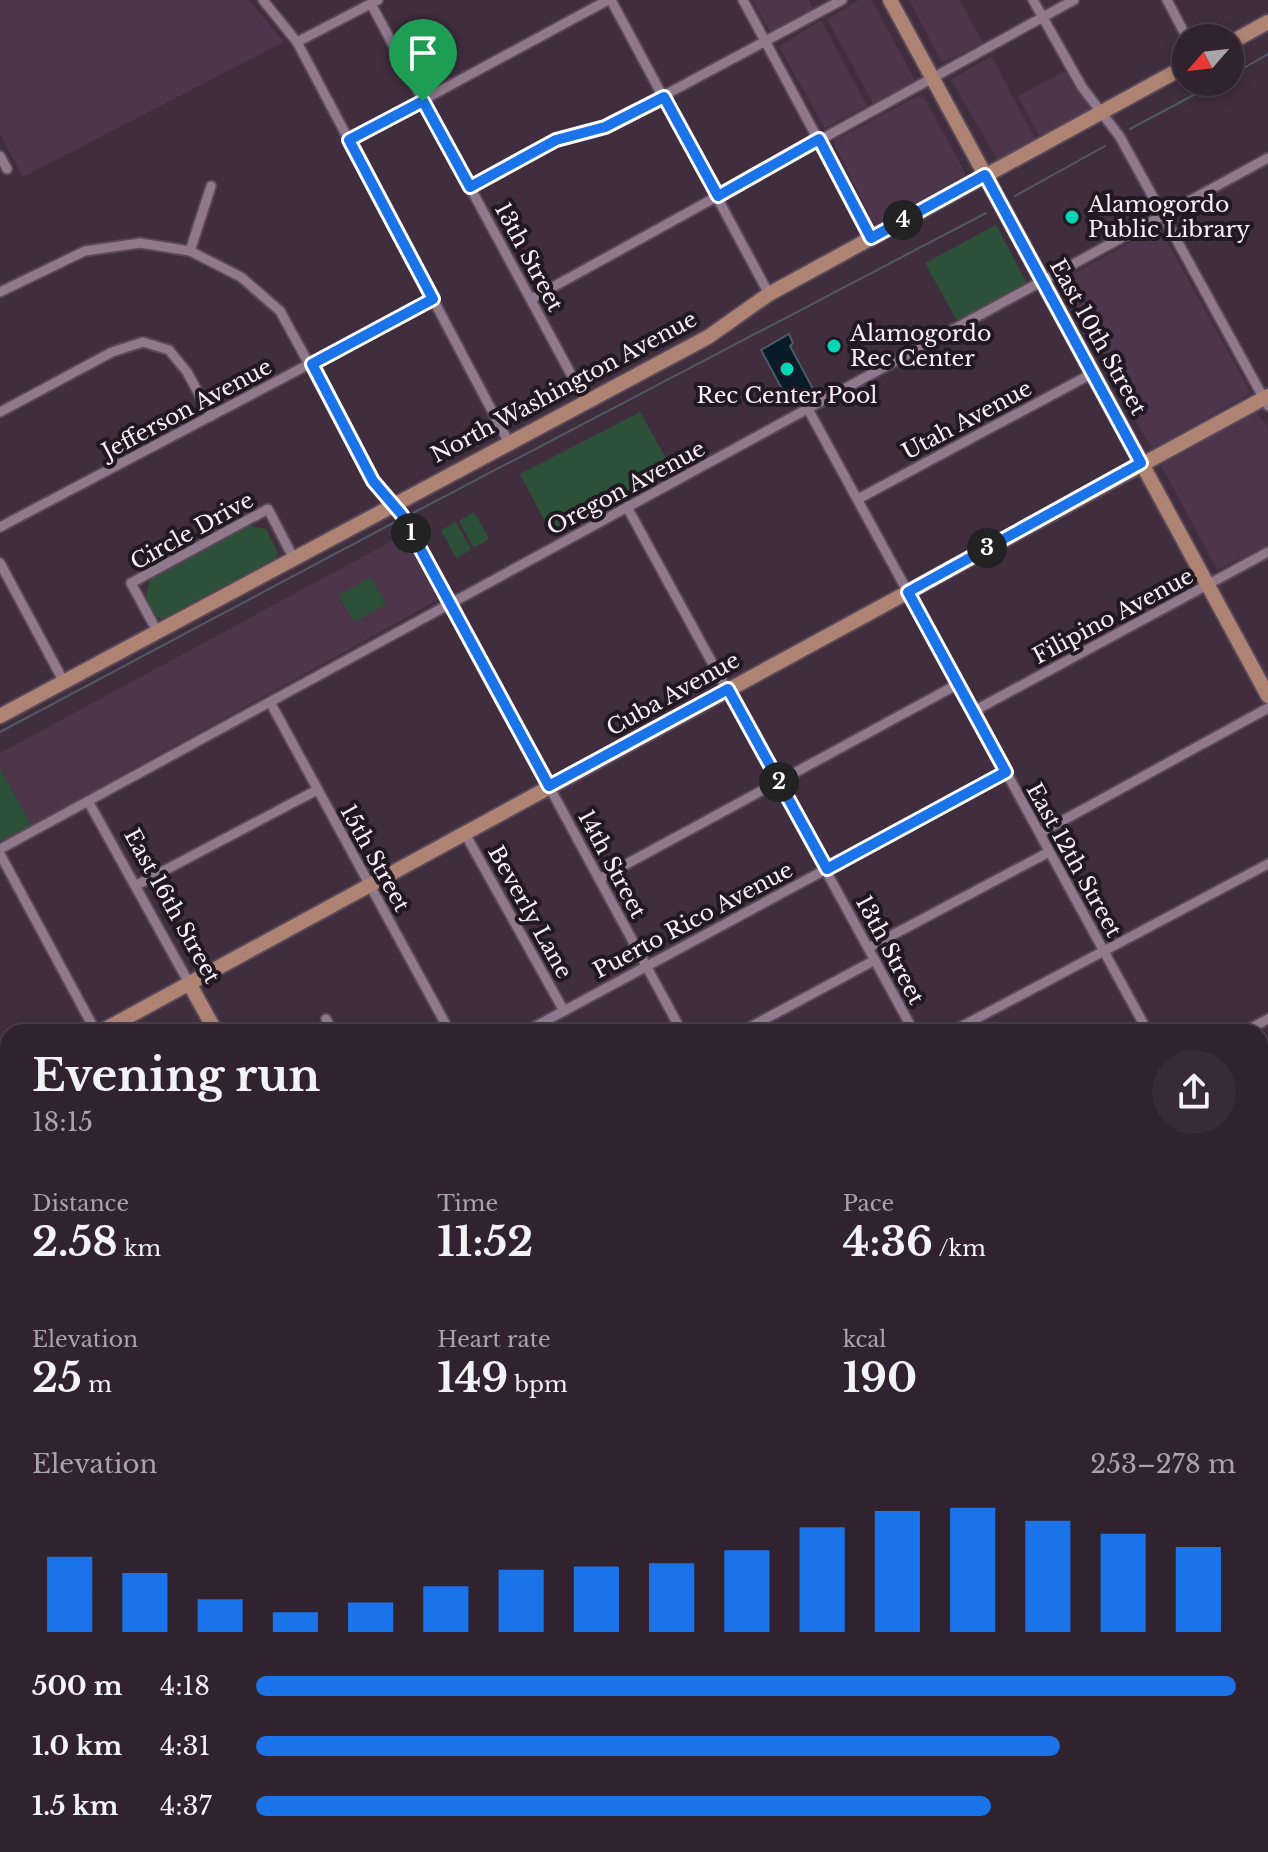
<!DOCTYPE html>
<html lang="en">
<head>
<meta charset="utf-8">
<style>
	body { margin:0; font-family:"Libre Baskerville",serif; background:#382a36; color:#f1f3f6; height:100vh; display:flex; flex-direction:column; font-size:30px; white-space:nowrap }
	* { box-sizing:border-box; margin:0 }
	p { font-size:26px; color:#a8a4aa }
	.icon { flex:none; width:44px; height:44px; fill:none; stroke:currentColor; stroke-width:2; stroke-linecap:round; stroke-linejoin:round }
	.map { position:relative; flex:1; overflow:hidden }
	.drawer { position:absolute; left:0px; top:1024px; width:1268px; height:828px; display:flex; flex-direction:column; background:#30222e; border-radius:24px 24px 0 0; box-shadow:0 4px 12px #0003,0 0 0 2px #4b3f4a }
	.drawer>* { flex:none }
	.needle { width:52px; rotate:242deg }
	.controls { position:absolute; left:1172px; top:24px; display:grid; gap:16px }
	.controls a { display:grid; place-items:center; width:72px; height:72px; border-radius:50%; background:#30222e; box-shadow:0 4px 12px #0003,0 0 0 2px #4b3f4a; font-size:40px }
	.pin { position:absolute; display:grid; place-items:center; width:68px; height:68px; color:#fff; margin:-82px -34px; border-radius:50% 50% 50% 0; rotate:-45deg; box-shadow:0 0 8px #0007 }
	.pin .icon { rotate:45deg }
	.km { position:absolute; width:40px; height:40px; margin:-20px; border-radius:50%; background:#222; color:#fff; font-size:22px; line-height:40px; text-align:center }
	.round { display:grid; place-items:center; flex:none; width:84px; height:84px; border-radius:42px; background:#382a36 }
	.overview { display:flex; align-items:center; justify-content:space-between; height:136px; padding:0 32px }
	h1 { font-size:44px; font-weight:700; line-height:60px }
	.figures { display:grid; grid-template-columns:repeat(3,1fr); gap:12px; height:136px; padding:8px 32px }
	.figures div { display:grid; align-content:center }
	.figures b { font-size:40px; font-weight:700 }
	.figures small { font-size:22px; font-weight:400 }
	.figures p { font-size:22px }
	.chart { height:224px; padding:16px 32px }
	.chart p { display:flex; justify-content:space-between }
	.chart svg { width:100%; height:144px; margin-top:8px; stroke:#1a73e8; stroke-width:6 }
	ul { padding:0 32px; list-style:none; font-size:26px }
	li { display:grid; grid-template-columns:128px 96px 1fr; align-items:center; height:60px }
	li i { height:20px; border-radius:10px; background:#1a73e8 }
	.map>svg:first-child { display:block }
	.built { fill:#4d354b }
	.green { fill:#2c5138 }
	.water { fill:#071b28; stroke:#505a67; stroke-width:2 }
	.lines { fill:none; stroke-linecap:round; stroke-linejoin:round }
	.stream { stroke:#505a67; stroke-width:2 }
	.street-casing { stroke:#594958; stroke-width:13 }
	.secondary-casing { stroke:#594958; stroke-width:18 }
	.street { stroke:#90798d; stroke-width:9 }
	.secondary { stroke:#ae8374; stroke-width:14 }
	.route-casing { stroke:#fff; stroke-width:16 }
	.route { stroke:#1a73e8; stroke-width:10 }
	.poi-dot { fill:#06d5b6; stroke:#211921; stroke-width:3 }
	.labels { text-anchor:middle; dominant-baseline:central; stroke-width:8; stroke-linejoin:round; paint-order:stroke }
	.poi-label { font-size:22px; fill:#fbeef9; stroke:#211921; text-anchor:start }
	.street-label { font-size:22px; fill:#fbeef9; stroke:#211921 }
</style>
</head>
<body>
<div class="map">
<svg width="1268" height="1852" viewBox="0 0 1268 1852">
	<rect width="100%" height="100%" fill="#402d3e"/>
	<g class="built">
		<path d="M0 0H249L284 42 23 177 0 134Z"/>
		<path d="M752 0H809L813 8 771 32Z"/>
		<path d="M859 0H872L914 78 913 82 873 103 827 19Z"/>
		<path d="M909 0H960L983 43 942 63Z"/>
		<path d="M821 20 867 106 825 128 779 47Z"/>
		<path d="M991 56 1037 142 999 162 951 80Z"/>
		<path d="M1065 71 1090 110 1088 114 1041 140 1018 96Z"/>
		<path d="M918 96 924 97 966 174 965 180 880 227 875 226 834 144 835 140Z"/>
		<path d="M1159 227 1251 393 1152 449 1058 285 1060 281Z"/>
		<path d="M1256 412 1268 427V545L1217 570 1162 467 1164 463Z"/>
		<path d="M403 535 438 600 31 825 0 768V753Z"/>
	</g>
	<g class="green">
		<path d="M996 225 1027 283 957 321 925 263Z"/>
		<path d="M640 412 672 469 551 533 520 474Z"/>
		<path d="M474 512 489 539 474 548 459 521Z"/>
		<path d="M456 522 471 550 456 558 441 530Z"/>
		<path d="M247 525 266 529 278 553 276 558 162 619 156 616 146 597 150 578Z"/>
		<path d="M371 577 386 604 354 622 339 595Z"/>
		<path d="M0 768 31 825 0 841Z"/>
	</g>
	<path class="water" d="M789 334 793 343 790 346 813 389 789 402 761 350Z"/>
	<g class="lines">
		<g class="stream">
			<path d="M1230 76 1268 54"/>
			<path d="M1130 129 1203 90"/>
			<path d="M1015 196 1105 146"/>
			<path d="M413 513 986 213"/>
			<path d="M0 732 395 522"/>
		</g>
		<g class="street-casing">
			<g id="street">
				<path d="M263 0 297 42 509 443"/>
				<path d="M611 0 769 294"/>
				<path d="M743 0 871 238"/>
				<path d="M1033 0 1082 87 1120 137 1268 406"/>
				<path d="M1167 0 1187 38"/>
				<path d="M371 4 586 402"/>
				<path d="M297 42 378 0"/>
				<path d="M349 140 608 0"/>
				<path d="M0 156 7 169"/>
				<path d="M470 187 556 140 605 127 842 0"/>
				<path d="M190 251 211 186"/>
				<path d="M0 292 85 251 140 243 190 251 241 277 280 311 373 481 402 515 682 1032"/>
				<path d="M531 299 1074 0"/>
				<path d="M809 411 1148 1032"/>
				<path d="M0 412 112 352 143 342 169 350 187 372 211 416"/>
				<path d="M858 499 1093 373"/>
				<path d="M627 507 914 1032"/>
				<path d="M0 527 433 299"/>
				<path d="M0 563 64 682"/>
				<path d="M157 631 131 583 268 509 293 557"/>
				<path d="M270 702 450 1032"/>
				<path d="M974 711 1268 552"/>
				<path d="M88 801 189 983"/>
				<path d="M464 832 564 1011"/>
				<path d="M1040 833 1268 708"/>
				<path d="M0 849 1268 158"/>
				<path d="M0 854 96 1032"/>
				<path d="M599 879 958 684"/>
				<path d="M137 885 317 790"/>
				<path d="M868 948 1049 852"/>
				<path d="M326 1019 333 1032"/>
				<path d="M525 1032 1006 772"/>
				<path d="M741 1032 875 960"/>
				<path d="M951 1032 1268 864"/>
				<path d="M1244 1032 1268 1019"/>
				<path d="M0 1142 8 1156"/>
				<path d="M1260 1242 1268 1257"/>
				<path d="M0 1251 8 1247"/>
				<path d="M1260 1347 1268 1342"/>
				<path d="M1260 1511 1268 1507"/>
				<path d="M0 1556 8 1552"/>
				<path d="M0 1643 8 1657"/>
				<path d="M0 1690 8 1686"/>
				<path d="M1260 1839 1268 1835"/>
				<path d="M199 1844 204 1852"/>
				<path d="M306 1844 310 1852"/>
				<path d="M453 1844 457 1852"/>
				<path d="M891 1844 896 1852"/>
				<path d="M1122 1844 1127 1852"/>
				<path d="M341 1852 355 1844"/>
				<path d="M490 1852 505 1844"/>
				<path d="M1237 1852 1252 1844"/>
			</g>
		</g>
		<g class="secondary-casing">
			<g id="secondary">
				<path d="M890 0 1268 696"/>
				<path d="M1230 43 1268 22"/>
				<path d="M0 716 708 337 769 294 1186 66"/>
				<path d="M189 983 216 1032"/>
				<path d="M100 1032 1268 396"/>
				<path d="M0 1085 8 1081"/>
				<path d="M1260 1184 1268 1180"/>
				<path d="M1260 1677 1268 1673"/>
				<path d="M0 1825 8 1821"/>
				<path d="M655 1844 660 1852"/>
				<path d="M937 1852 952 1844"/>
			</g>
		</g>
		<use href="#street" class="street"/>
		<use href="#secondary" class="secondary"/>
	</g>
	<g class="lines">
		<g class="route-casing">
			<path id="route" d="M664 97 718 196 819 139 871 238 985 175 1141 463 908 592 1006 772 827 869 728 689 549 786 402 515 373 481 312 364 433 299 349 140 423 101 470 187 556 140 605 127Z"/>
		</g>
		<use href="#route" class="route"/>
	</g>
	<g class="poi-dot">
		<circle cx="1072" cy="217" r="8"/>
		<circle cx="834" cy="346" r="8"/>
		<circle cx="787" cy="369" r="8"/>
	</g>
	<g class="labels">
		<g class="poi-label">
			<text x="1088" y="204">Alamogordo<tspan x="1088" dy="25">Public Library</tspan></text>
			<text x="850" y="333">Alamogordo<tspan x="850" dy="25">Rec Center</tspan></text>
			<text x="787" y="395" text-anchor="middle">Rec Center Pool</text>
		</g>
		<g class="street-label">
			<text transform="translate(529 257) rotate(62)">13th Street</text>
			<text transform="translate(1098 337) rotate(61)">East 10th Street</text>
			<text transform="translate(564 387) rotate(-28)">North Washington Avenue</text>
			<text transform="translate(187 409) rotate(-28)">Jefferson Avenue</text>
			<text transform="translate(967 420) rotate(-28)">Utah Avenue</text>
			<text transform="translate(626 488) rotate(-28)">Oregon Avenue</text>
			<text transform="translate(192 531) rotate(-29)">Circle Drive</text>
			<text transform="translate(1113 616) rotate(-28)">Filipino Avenue</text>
			<text transform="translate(673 694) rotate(-29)">Cuba Avenue</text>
			<text transform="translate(375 858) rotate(61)">15th Street</text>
			<text transform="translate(1074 860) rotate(61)">East 12th Street</text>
			<text transform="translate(612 864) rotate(62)">14th Street</text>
			<text transform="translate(172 906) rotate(61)">East 16th Street</text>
			<text transform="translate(530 912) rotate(61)">Beverly Lane</text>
			<text transform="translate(693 920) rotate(-28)">Puerto Rico Avenue</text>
			<text transform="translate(890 950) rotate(62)">13th Street</text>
		</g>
	</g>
</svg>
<div class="controls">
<a><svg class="needle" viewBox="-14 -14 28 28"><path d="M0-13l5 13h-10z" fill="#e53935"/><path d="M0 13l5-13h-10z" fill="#a8a4aa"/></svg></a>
</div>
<div class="pin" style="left:423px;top:101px;background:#1e9e55"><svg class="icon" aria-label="arrive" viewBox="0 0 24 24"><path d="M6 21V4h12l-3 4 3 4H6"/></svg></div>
<b class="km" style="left:411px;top:533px">1</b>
<b class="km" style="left:779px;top:782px">2</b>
<b class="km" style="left:987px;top:548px">3</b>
<b class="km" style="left:903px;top:220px">4</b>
<section class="drawer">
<div class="overview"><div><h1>Evening run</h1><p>18:15</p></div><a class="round"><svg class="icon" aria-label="share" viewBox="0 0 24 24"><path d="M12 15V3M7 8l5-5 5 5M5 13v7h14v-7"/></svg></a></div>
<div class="figures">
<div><p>Distance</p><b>2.58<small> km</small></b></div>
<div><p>Time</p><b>11:52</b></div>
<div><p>Pace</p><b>4:36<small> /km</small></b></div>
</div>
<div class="figures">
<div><p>Elevation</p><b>25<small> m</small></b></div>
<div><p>Heart rate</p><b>149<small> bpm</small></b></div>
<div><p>kcal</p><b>190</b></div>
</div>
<div class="chart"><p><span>Elevation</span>253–278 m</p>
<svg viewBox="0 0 160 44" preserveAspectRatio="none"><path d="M5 44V21M15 44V26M25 44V34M35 44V38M45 44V35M55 44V30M65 44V25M75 44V24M85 44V23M95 44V19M105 44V12M115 44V7M125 44V6M135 44V10M145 44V14M155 44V18"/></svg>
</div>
<ul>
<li><b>500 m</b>4:18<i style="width:100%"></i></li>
<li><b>1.0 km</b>4:31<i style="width:82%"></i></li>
<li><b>1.5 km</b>4:37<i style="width:75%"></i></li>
</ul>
</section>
</div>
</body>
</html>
